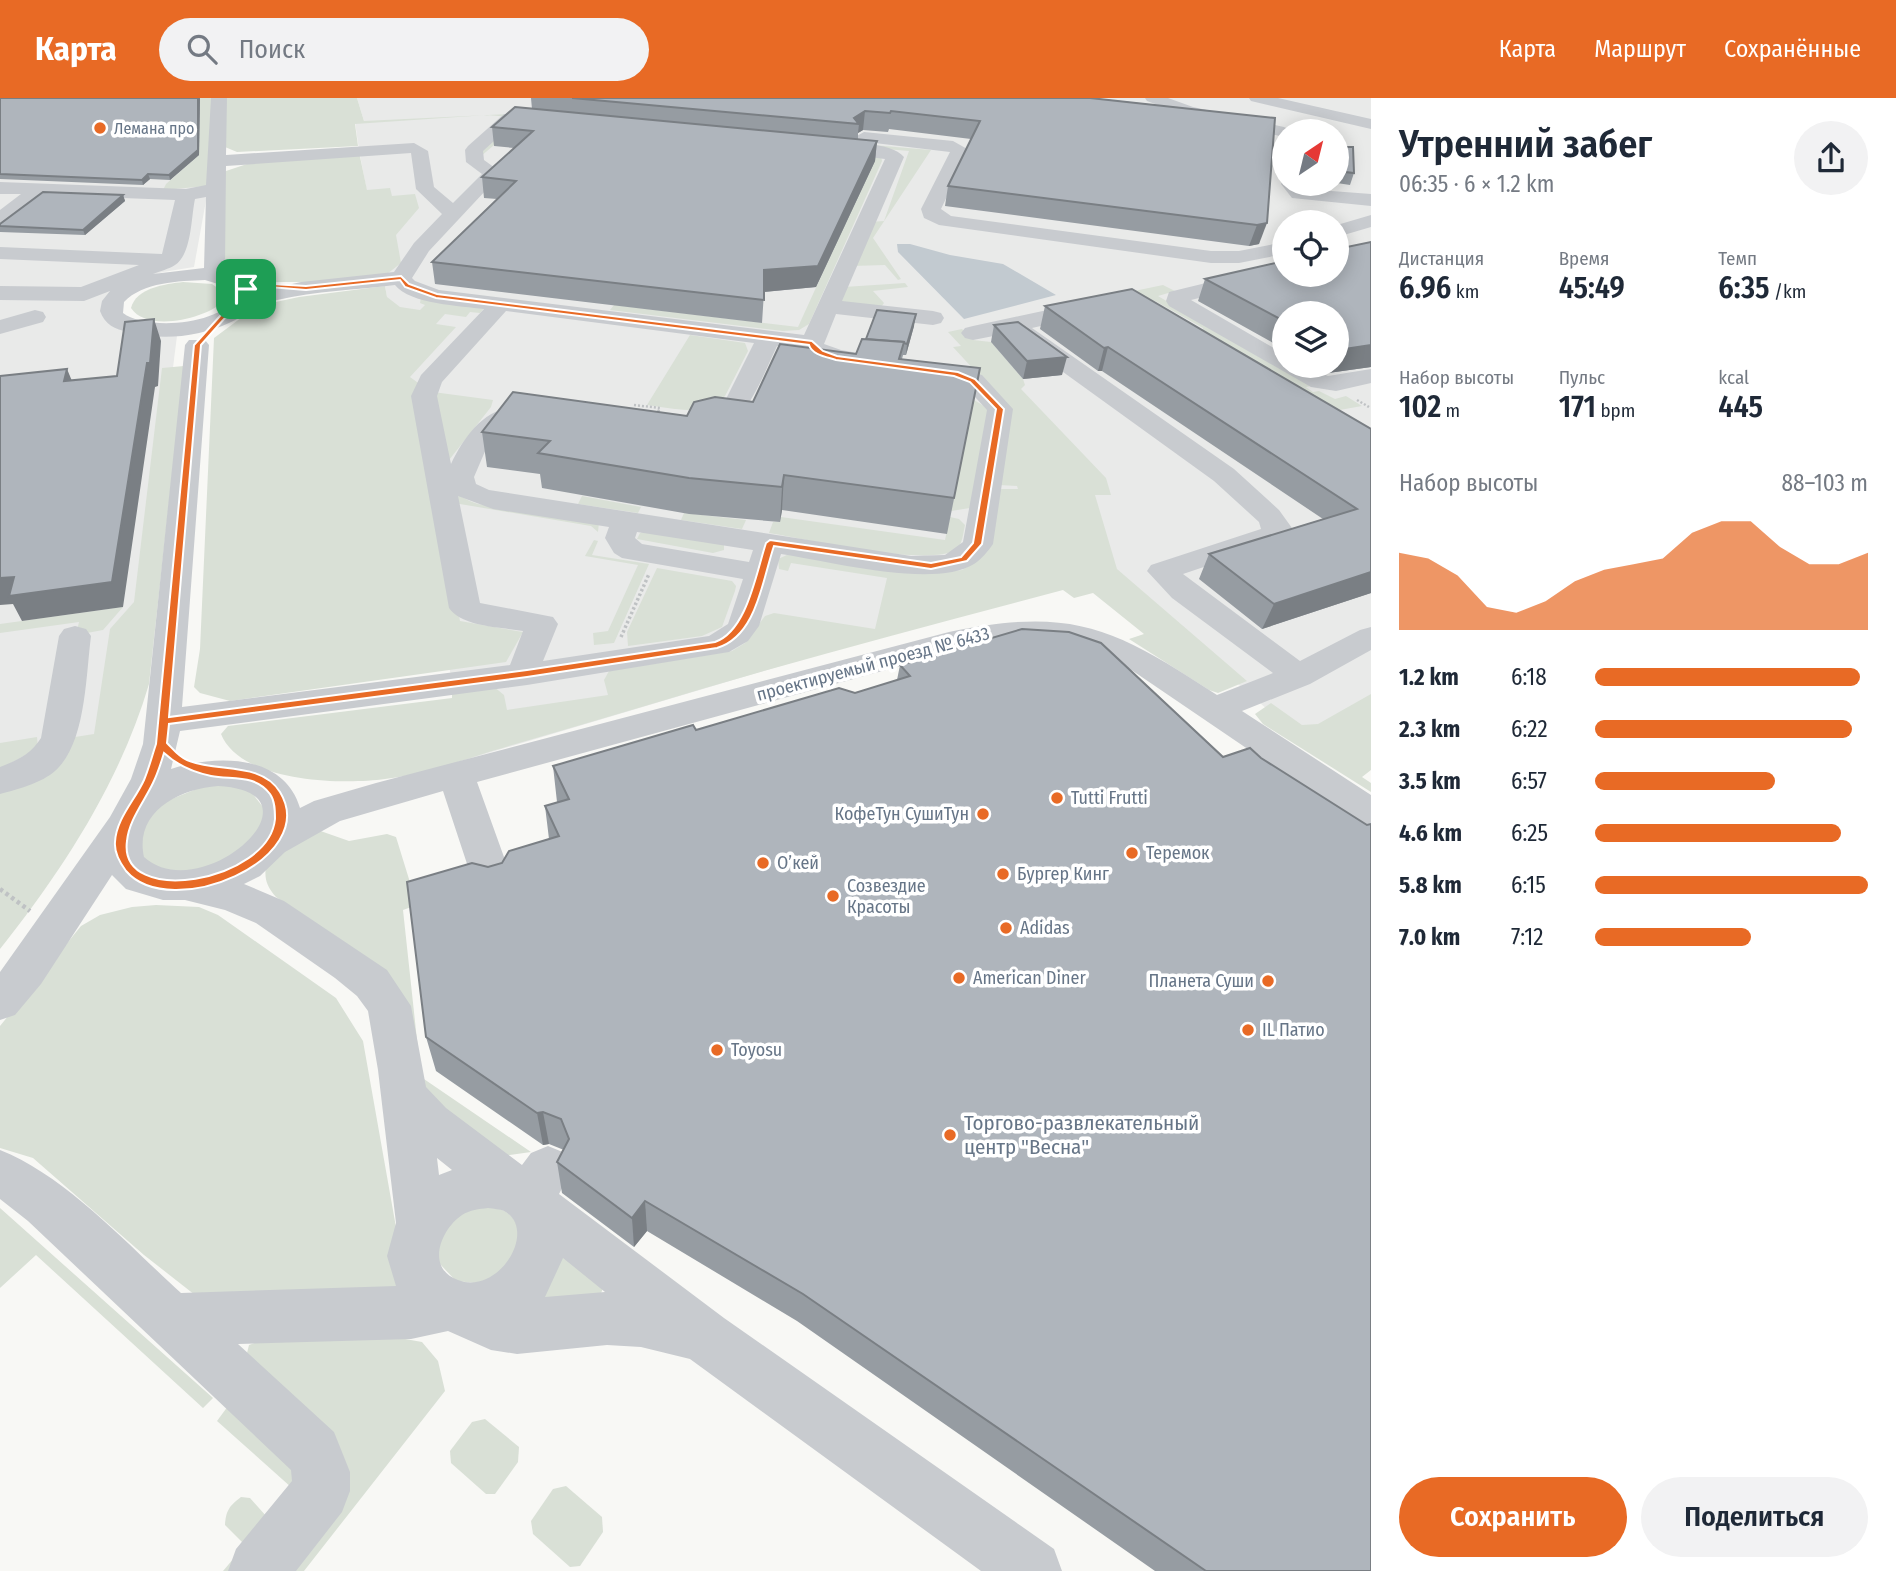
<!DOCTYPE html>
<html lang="ru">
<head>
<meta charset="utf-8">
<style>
	body { margin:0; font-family:"Fira Sans Condensed",sans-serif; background:#f2f2f3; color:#1f2937; height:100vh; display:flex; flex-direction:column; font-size:26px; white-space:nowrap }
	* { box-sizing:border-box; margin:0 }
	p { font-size:23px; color:#747a83 }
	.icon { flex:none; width:38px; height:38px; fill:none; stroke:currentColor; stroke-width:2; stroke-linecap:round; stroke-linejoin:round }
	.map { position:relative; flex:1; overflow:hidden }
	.panel { display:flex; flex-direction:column; background:#fff; width:525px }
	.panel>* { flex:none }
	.needle { width:46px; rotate:35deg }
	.fabs { position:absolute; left:1272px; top:21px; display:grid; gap:14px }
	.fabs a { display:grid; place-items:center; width:77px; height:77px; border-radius:50%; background:#fff; box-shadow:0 4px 18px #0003; font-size:35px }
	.pin { position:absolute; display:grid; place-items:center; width:60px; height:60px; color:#fff; margin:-30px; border-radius:14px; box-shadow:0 4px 10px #0006 }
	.round { display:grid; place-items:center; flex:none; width:74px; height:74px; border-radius:37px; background:#f2f2f3 }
	.head { display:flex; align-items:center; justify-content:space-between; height:119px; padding:0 28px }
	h1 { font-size:38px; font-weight:600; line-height:52px }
	.figures { display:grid; grid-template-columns:repeat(3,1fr); gap:10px; height:119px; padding:7px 28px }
	.figures div { display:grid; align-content:center }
	.figures b { font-size:30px; font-weight:600 }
	.figures small { font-size:19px; font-weight:400 }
	.figures p { font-size:19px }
	.chart { height:196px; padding:14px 28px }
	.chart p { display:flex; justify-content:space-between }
	.chart svg { width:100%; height:126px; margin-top:7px; fill:#e86a25; opacity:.7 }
	.action { display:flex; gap:14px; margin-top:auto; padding:14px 28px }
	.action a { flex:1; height:80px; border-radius:42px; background:#e86a25; color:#fff; font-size:28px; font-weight:600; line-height:80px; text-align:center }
	.action a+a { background:#f2f2f3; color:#1f2937 }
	ul { padding:0 28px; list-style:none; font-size:23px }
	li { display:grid; grid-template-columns:112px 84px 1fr; align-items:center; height:52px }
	li i { height:18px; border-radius:9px; background:#e86a25 }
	header { display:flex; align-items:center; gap:42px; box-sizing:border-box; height:98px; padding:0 35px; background:#e86a25; color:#fff }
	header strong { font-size:33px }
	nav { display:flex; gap:38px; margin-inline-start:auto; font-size:24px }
	.search { width:490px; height:63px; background:#f2f2f3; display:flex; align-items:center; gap:18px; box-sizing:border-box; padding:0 24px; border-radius:38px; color:#747a83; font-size:26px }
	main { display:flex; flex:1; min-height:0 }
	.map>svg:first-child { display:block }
	.built { fill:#e9eae9; fill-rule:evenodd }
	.green { fill:#d9e0d6 }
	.water { fill:#c2cad0 }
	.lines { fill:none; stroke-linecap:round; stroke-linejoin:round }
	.path-far2 { stroke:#bfc2c4; stroke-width:2.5; stroke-dasharray:2 2; stroke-linecap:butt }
	.path-far1 { stroke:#bfc2c4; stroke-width:3.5; stroke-dasharray:2.5 2.5; stroke-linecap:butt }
	.path { stroke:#bfc2c4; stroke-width:4.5; stroke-dasharray:3.5 3.5; stroke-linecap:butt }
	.minor { fill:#c8cbcf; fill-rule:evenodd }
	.wall { fill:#969ca2 }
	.shaded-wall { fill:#7a7f84 }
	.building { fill:#afb5bc; stroke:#7a7f84; stroke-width:2 }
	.route { fill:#e86a25; stroke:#fff; stroke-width:2; fill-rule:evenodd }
	.poi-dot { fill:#e86a25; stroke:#fff; stroke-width:2.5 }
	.labels { text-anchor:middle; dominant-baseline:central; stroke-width:7; stroke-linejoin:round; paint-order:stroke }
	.far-poi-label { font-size:16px; fill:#667587; stroke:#fff; text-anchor:start }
	.street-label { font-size:18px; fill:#667587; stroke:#fff }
	.poi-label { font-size:18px; fill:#667587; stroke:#fff; text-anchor:start }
	.near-poi-label { font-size:21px; fill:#667587; stroke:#fff; text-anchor:start }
</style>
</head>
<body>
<header>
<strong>Карта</strong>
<div class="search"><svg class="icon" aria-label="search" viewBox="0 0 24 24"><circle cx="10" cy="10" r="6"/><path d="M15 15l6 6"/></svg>Поиск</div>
<nav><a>Карта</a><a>Маршрут</a><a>Сохранённые</a></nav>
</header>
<main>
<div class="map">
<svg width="1371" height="1473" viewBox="0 0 1371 1473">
	<rect width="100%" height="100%" fill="#f8f8f5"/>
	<g class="built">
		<path d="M0 0H210L209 86 194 169 163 174 137 182 103 215 177 238 128 622 0 699Z"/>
		<path d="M357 0H1371V633L1317 656 1250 596 1099 473 465 662 384 182 359 52 355 24 364 23ZM1284 33H1337V86H1284ZM1284 124H1337V177H1284ZM1284 215H1337V268H1284Z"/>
	</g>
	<g class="green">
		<path d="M200 0H214L207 88 163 92 166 86 199 57Z"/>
		<path d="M225 0H357L364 23 509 16 931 52 873 140 901 181 898 182 885 167 852 168 870 124 884 123 909 53 487 17 355 26 358 48 237 54 225 49Z"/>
		<path d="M521 23 868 55 881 58 882 63 809 226 799 232 783 233 610 212 614 207 798 229 876 58 520 25 480 59 478 52 508 27Z"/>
		<path d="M359 54 367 92 390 90 392 98 415 96 419 110 396 137 401 165 387 176 316 184H265L251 181 219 163 223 74 247 66Z"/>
		<path d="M183 184 212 186 226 196 225 202C207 221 147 235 131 210 136 190 165 186 183 184Z"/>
		<path d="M905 185 908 189 873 193 884 205 881 209 838 204 844 189Z"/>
		<path d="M1163 187 1175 193 1158 198 1311 288 1306 289 1313 294 1319 293 1335 301 1346 298 1362 308 1334 313 1202 235 1203 230 1155 203 1115 197Z"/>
		<path d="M385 188 387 199 400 209 420 212 425 207 420 205 421 199 485 209 480 215 470 214 466 219 445 216 436 226 456 229 410 279 421 287 416 296 460 523 523 534 506 564 230 603 200 595 194 589 200 551 214 240 257 208 299 199Z"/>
		<path d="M962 231 973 242 991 244 1023 281 1025 287 1021 291 1106 380 1111 397H1095L1117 471 1247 583 1218 595 1209 592 1129 541 1144 536 1093 495 1074 500 1063 492C923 529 783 566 645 608 594 623 543 638 492 653 458 664 421 677 385 681 341 687 240 684 221 636L228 628 452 600V593L493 588 504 597 507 612 608 597 604 582 609 573 732 553 745 545 765 518 774 515 875 531 887 480 791 465 788 473 779 471 778 461 789 456 938 475 962 472 972 466 998 391H1018L1017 388 999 387 1010 311 953 249 961 248 948 234Z"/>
		<path d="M690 237 745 245 748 253 725 298C706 320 672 310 647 307Z"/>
		<path d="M184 268 149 586C120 684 63 772 0 851V693L75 639 94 636 110 531 134 504 162 270Z"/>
		<path d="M769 277 969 299 989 311 970 410 951 413 972 304 747 315 764 281Z"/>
		<path d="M433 294 493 302 491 309 449 362C448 388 452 397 478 406L599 424 598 434 591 428 454 405 451 401 428 299Z"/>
		<path d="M582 398 641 409 638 415 578 406Z"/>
		<path d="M684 415 746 422 742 431 681 422Z"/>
		<path d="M781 419 945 442 950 419 959 421 965 427C963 435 963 447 955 452 927 469 806 441 769 435L773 424H780Z"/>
		<path d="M646 433 724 446V452L713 455 637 441 640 435Z"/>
		<path d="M594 442 598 443 592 457 649 466 614 545 594 547 593 535 608 533 638 467 585 458Z"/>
		<path d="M657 470 732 483 736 488 735 493 722 529 702 538 628 548 627 534Z"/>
		<path d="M123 509 103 532 76 537 79 524 0 535V526Z"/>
		<path d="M1371 596V672L1362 679 1371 685V694L1263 626 1255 616 1271 605 1302 627 1318 626Z"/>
		<path d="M37 639 38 650 0 671V645Z"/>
		<path d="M214 684 249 691 266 713 265 727 245 756 183 778 141 763 137 730 154 708Z"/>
		<path d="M312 730 349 743 387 736 396 739 417 807 403 812 421 979 531 1054 503 1058 423 1000 375 866 276 799C267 788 264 782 266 767Z"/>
		<path d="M156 807 199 809 218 817 336 900 363 943 408 1197H195L144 1157 33 1060 0 1050V928L81 828 100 817 132 809Z"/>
		<path d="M480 1105C517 1114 521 1121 517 1159L484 1186 456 1183 439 1165C438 1122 445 1125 480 1105Z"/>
		<path d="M0 1110 213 1300 203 1310 36 1157 0 1190Z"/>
		<path d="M560 1144 607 1177 598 1205 539 1203Z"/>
		<path d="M394 1239 422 1244 438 1263 445 1293 304 1473H283L330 1412 245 1263 249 1247 260 1243Z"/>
		<path d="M231 1304 302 1369 292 1390 217 1323Z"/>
		<path d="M485 1321 519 1349 518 1364 495 1396H486L451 1365 450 1353 472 1324Z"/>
		<path d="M566 1388 602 1419 603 1434 580 1468 570 1469 533 1436 531 1423 553 1391Z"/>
		<path d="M241 1399 250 1400 267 1419 233 1473H223L245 1447 225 1427C226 1413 229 1408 241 1399Z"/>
	</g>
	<path class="water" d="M897 146H910L950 157 1003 166 1056 197 964 221 898 154Z"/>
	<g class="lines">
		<g class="path-far2">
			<path d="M1357 302 1369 309"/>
			<path d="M634 307 660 310 656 317"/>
		</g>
		<path class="path-far1" d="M621 539 649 476"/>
		<path class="path" d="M0 791 30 813"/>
		<g class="minor">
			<path d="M211 0H227L226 57 414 45 428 53 434 89 453 105 482 76 466 64 465 52 468 48 504 16 546 19 548 23 540 28 514 25 483 53 484 62 502 75 429 153 412 180 415 183 439 192 804 237 885 61 823 53 814 48 823 43C844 45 891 43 904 59L842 203 933 213 941 215 944 220 941 225 933 227 836 216 824 246 841 252 874 258 877 263 874 268C851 274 826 263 805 255L802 251 777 248C759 285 741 347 687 334L683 328 687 322 707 318 723 307 754 245 506 213 442 284 437 298 451 366C467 332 493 300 534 311L538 316 534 321 512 324 502 331 486 351 474 379 476 386 489 392 911 458 945 457 963 444 987 312 964 287 919 276 916 271 919 266 928 264 982 277 1013 311 993 446C988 453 982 461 974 466 934 491 828 463 781 456L759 528 748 543 729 554 527 587 180 633 171 671C217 656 284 656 300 710L314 703 376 685 949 534C1073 508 1115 530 1217 597L1273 575 1172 500 1147 473 1151 467 1261 431 1259 424 1214 383 1009 235 973 242 965 240 961 235 965 230 973 228 1094 202 1102 204 1105 209 1102 214 1032 230 1234 371 1279 412 1292 430 1281 443 1183 476 1300 563 1360 532 1371 529V552L1310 586 1242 613 1371 697V730L1358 726 1130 571 1104 557 1080 548 1047 542 1003 544 952 554 477 684 514 787 508 798 494 802 480 798 474 787 443 693 340 723 285 754 260 778 244 786 284 803 387 872 411 908 426 989 446 1010 522 1067 531 1055 548 1048 565 1055 572 1071 559 1096 724 1220 1054 1451 1062 1473H981L690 1261 641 1249 607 1247 517 1256 491 1252 448 1233 411 1241 238 1246 334 1334 350 1374V1393L342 1414 296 1473H228L236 1451 292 1383 291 1372 28 1123 0 1101V1052C66 1078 128 1147 181 1195L396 1188 387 1158 396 1125 378 972 368 913 357 898 335 880 256 825 225 812 185 802H163L126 791 112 777 41 886 15 917 0 922V874L110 719 131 681 143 646 185 247 189 242H205L209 247 182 609 510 567 523 533C501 529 462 529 449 510L411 298 421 277 484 211C462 208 409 206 395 187 356 192 316 193 277 202 254 208 249 216 229 225 198 239 162 243 128 234 115 231 105 227 100 213L102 203 110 193 84 203 0 202V188L81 189 139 167 0 161V149L162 156 175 102 44 97 7 126 0 128V112L21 96H0V84L186 91 206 87ZM411 55 416 91 442 116 414 145 394 174 301 184 256 194 246 181 225 167 226 68ZM206 99 204 170 153 176C160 173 169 171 175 167 192 156 191 119 195 101ZM205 182 231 190 236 198C222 227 147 233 123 215L124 204C143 184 179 183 205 182ZM458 398 493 411 609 429 605 440 614 455 622 460 743 481 728 526 709 538 543 563 558 526 553 519 480 505ZM637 434 753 452 749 464 642 446 635 440ZM218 688C331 694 202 811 144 759 134 714 179 691 218 688ZM437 1060 452 1072 439 1077ZM488 1110C493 1111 500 1111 504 1113 539 1132 498 1198 458 1182 425 1170 441 1131 462 1117 470 1112 479 1111 488 1110ZM563 1160 605 1194 545 1199Z"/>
			<path d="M1145 0H1168L1193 9 1284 29 1292 33H1284V39L1182 16 1147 3Z"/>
			<path d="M1249 0H1278L1371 21V31L1251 3Z"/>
			<path d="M864 34 953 43 969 52 941 111 951 118 1211 153H1239L1284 144V156L1239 165H1211L939 127 924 120 921 111 950 54 858 43 855 39Z"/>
			<path d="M1284 82V86H1300L1305 91 1371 96V108L1292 100 1281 86Z"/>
			<path d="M1371 117V129L1337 139V127Z"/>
			<path d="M1251 174 1259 175 1262 180 1259 185 1191 202 1284 256V268H1305L1328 278 1371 271V285L1336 293 1311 289 1169 208 1166 203 1169 194Z"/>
			<path d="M35 212 43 214 46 219 43 224 0 236V222Z"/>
			<path d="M75 528 86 531 91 538C86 576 86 640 59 669 46 684 19 691 0 696V669C18 662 31 656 41 640L59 538 64 531Z"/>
		</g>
	</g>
	<g class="wall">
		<path d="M0 0H200L199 57 170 82 150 81 143 87 0 81Z"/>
		<path d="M531 0H1094L1275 20 1259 146 1249 148 945 108 948 88 971 41 889 31 888 34 863 32 858 35V41L877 43 875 63 816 189 764 194 762 225 435 186 432 164 497 101 484 100 482 79 514 50 494 48 492 29 532 11Z"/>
		<path d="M1337 51 1354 75 1350 87 1337 85Z"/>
		<path d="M123 97 125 103 85 137 0 134V126Z"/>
		<path d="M1371 144V269L1328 275 1315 268H1337V215H1284V251L1198 203 1205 181Z"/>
		<path d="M1045 208 1371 331V495L1262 531 1199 481 1209 456 1323 421 1102 273H1098L1040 231Z"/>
		<path d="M994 227 1062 277 1023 281 991 244Z"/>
		<path d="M914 228 906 257H903L902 261 980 270 947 436 782 412 780 424 689 416 542 390 540 376 487 369 482 334 687 318 753 304 856 256 866 241Z"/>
		<path d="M1022 531 1371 1473H1155L797 1223 647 1133 634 1149 562 1095 557 1064 564 1052 549 1046 543 1047 436 973 426 939 488 769 502 765 549 741 545 708 557 704 553 668 696 632 855 595 897 582 900 567Z"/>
	</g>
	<g class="shaded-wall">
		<path d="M198 0H200L199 57 170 82 169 77Z"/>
		<path d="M865 13 863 32 858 35 859 26 854 20Z"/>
		<path d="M877 43 875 63 816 189 763 194 764 172Z"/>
		<path d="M148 76 150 81 143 87 142 82Z"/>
		<path d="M123 97 125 103 85 137 83 132Z"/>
		<path d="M1267 125 1259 146 1249 148 1257 127Z"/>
		<path d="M916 216 914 228 906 257 907 246Z"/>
		<path d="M154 221 161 243 158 288 155 289 123 509 22 523 13 506 0 507V480L147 265Z"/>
		<path d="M1371 247V269L1328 275 1332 268H1337V255L1338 252Z"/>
		<path d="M1108 249 1102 273H1098L1104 250Z"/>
		<path d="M1067 259 1062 277 1023 281 1027 263Z"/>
		<path d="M67 271 77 295 64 283Z"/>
		<path d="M784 377 782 412 780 424 782 389Z"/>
		<path d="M1371 474V495L1262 531 1274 506Z"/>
		<path d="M543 1014 549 1046 543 1047 537 1015Z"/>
		<path d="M645 1103 647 1133 634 1149 632 1120Z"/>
	</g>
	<g class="building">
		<path d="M0 0H198V52L169 77 148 76 142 82 0 76Z"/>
		<path d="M572 0H1090L1275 20 1267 125 1257 127 948 88 980 23 891 13 890 15 865 13 854 20 859 26Z"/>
		<path d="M515 9 877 43 818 168 764 172V202L432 164 516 83 482 79 533 33 492 29Z"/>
		<path d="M1341 49H1353L1354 75 1337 73V51Z"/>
		<path d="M43 94 123 97 83 132 0 128V126Z"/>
		<path d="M1371 144V247L1338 252 1337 251V215H1284V223L1205 181 1284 163V177H1337V151Z"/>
		<path d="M1132 191 1371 331V474L1274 506 1209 456 1357 411 1108 249 1104 250 1045 208Z"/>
		<path d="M877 212 916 216 907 246 904 245V244L866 241Z"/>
		<path d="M154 221 150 265H147L112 484 9 498 14 479 0 480V278L67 271 64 283 117 278 125 224Z"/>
		<path d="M1018 224 1067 259 1027 263 994 227Z"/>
		<path d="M862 241 904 244 899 261 980 270 954 400 784 377 782 389 689 380 538 355 550 343 482 334 513 294 687 318 694 304 715 299 753 304 780 246 856 256Z"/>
		<path d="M1022 531 1069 534 1101 545 1223 659 1250 650 1261 660 1367 727 1371 726V1473H1206L803 1196 645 1103 632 1120 557 1064 569 1041 561 1021 543 1014 537 1015 426 939 407 784 472 765 488 769 502 765 509 753 559 738 545 708 569 701 553 668 693 627 696 632 839 590 855 595 910 578 900 567Z"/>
	</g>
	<path class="route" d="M401 178 409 186 437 196 812 243 823 253 837 258 958 274 975 281 1004 311 982 446 967 463 931 471 774 448C762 483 757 538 717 550L527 579 169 626 167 645C173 651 179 659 187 662 216 675 261 663 280 694 321 761 171 825 126 773 120 765 114 755 115 744 116 721 135 702 144 682 149 670 152 658 156 646L194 247 220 218 240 204 243 198 238 184 306 188ZM400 182 405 189 436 200 809 247C812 257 827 259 836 262L954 278 970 284 996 311 973 445 961 459 931 465 770 442 766 445C756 475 747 533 715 544L527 572 169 619 201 247 224 221 245 207 250 198 246 187 306 192ZM164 655C177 667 192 674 211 678 232 682 255 676 270 696 275 703 275 713 275 721 269 784 118 810 127 743 129 722 144 704 153 685 158 675 161 665 164 655Z"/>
	<g class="poi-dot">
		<circle cx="100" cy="30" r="7"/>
		<circle cx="1057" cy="700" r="7"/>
		<circle cx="983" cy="716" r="7"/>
		<circle cx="1132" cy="755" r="7"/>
		<circle cx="763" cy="765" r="7"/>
		<circle cx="1003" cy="776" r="7"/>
		<circle cx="833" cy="798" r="7"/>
		<circle cx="1006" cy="830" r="7"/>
		<circle cx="959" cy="880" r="7"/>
		<circle cx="1268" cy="883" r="7"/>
		<circle cx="1248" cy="932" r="7"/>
		<circle cx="717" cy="952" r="7"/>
		<circle cx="950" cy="1037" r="7"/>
	</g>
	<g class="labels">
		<g class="far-poi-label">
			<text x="114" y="30">Лемана про</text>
		</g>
		<g class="street-label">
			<text transform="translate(873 566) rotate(-15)">проектируемый проезд № 6433</text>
		</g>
		<g class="poi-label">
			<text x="1071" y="700">Tutti Frutti</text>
			<text x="969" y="716" text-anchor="end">КофеТун СушиТун</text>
			<text x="1146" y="755">Теремок</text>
			<text x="777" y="765">О’кей</text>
			<text x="1017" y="776">Бургер Кинг</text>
			<text x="847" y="788">Созвездие<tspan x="847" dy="21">Красоты</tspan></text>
			<text x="1020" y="830">Adidas</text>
			<text x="973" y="880">American Diner</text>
			<text x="1254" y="883" text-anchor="end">Планета Суши</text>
			<text x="1262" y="932">IL Патио</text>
			<text x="731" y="952">Toyosu</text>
		</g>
		<g class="near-poi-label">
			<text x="964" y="1025">Торгово-развлекательный<tspan x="964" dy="24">центр "Весна"</tspan></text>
		</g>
	</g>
</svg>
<div class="fabs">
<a><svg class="needle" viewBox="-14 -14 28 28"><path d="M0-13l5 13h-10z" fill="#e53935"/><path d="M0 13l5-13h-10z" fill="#747a83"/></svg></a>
<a><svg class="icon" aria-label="locate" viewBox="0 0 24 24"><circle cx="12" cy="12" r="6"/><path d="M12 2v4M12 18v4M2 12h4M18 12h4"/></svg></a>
<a><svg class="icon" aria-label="layers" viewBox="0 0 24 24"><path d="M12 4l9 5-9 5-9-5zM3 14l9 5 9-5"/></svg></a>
</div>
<div class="pin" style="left:246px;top:191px;background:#1e9e55"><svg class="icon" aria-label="arrive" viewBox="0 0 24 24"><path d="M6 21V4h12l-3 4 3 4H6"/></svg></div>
</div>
<section class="panel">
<div class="head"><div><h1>Утренний забег</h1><p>06:35 · 6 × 1.2 km</p></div><a class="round"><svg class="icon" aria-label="share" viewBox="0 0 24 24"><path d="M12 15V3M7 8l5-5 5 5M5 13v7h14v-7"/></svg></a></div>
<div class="figures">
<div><p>Дистанция</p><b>6.96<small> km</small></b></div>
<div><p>Время</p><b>45:49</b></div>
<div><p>Темп</p><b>6:35<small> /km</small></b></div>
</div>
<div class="figures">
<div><p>Набор высоты</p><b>102<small> m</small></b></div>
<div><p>Пульс</p><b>171<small> bpm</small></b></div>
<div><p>kcal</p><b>445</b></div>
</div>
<div class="chart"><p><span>Набор высоты</span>88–103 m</p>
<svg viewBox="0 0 160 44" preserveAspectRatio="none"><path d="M0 44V17L10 19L20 25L30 36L40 38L50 34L60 27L70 23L80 21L90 19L100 10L110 6L120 6L130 15L140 21L150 21L160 17V44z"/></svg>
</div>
<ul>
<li><b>1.2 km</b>6:18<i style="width:97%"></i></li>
<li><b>2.3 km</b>6:22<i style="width:94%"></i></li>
<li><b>3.5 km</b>6:57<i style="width:66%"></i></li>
<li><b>4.6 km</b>6:25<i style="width:90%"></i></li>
<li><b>5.8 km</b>6:15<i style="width:100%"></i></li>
<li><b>7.0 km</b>7:12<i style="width:57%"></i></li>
</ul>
<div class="action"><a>Сохранить</a><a>Поделиться</a></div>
</section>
</main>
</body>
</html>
